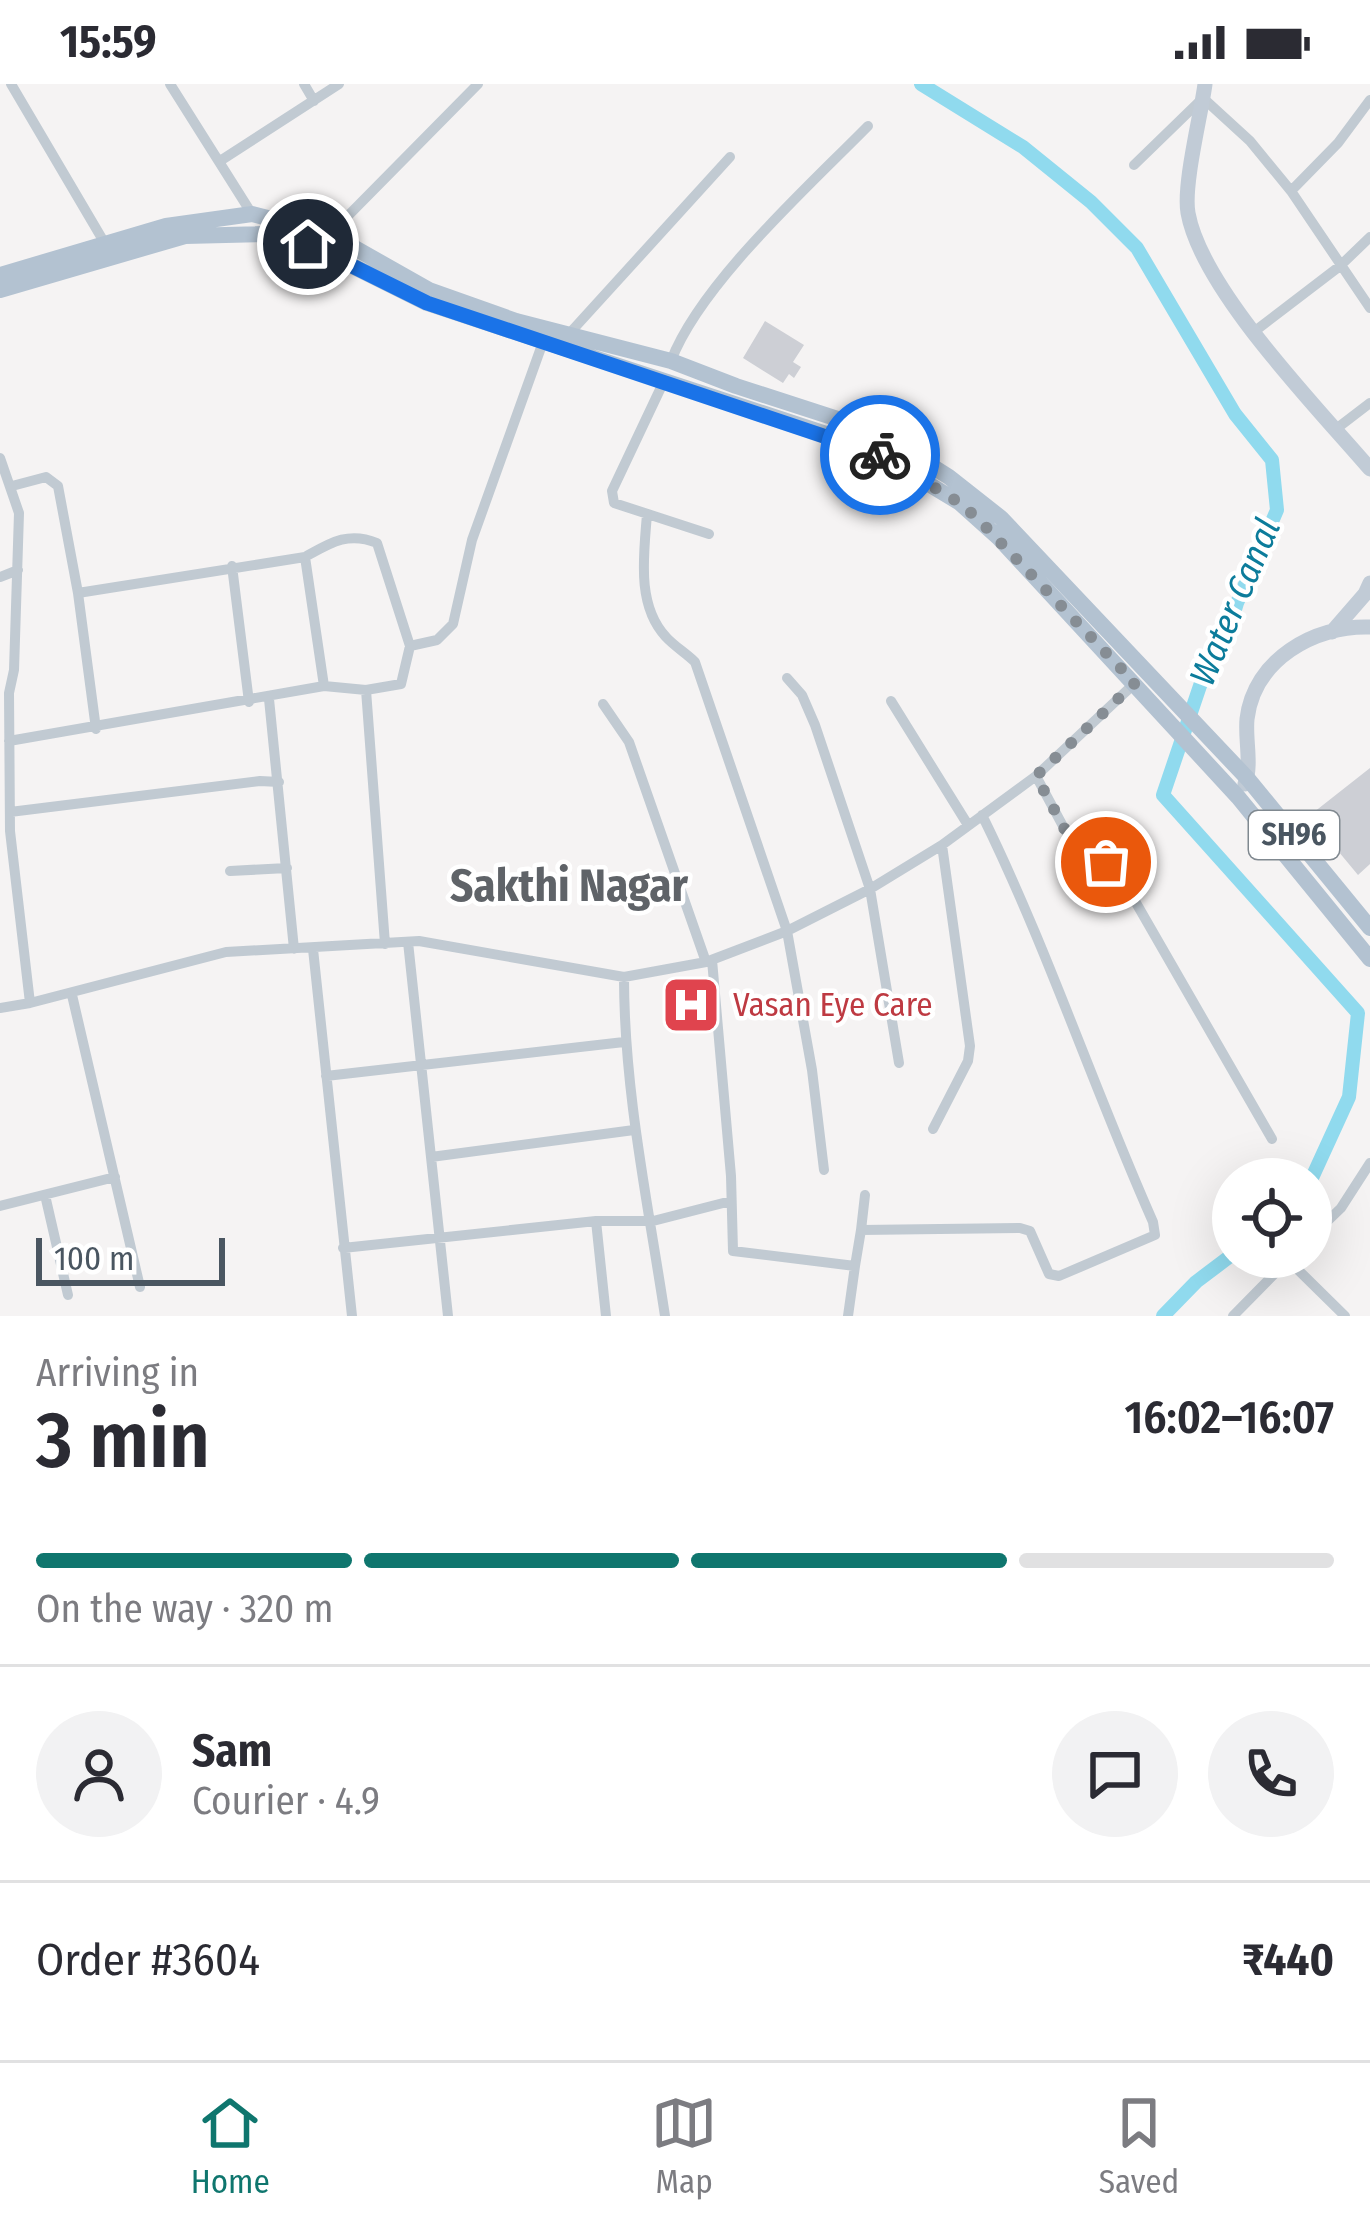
<!DOCTYPE html>
<html lang="en">
<head>
<meta charset="utf-8">
<style>
	body { margin:0; font-family:"Fira Sans Condensed",sans-serif; background:#f2f2f3; color:#2b2b33; height:100vh; display:flex; flex-direction:column; font-size:45px; white-space:nowrap }
	* { box-sizing:border-box; margin:0 }
	p { font-size:39px; color:#7c7c81 }
	.icon { flex:none; width:66px; height:66px; fill:none; stroke:currentColor; stroke-width:2; stroke-linecap:round; stroke-linejoin:round }
	.map { position:relative; height:1232px; overflow:hidden }
	.sheet { display:flex; flex-direction:column; background:#fff; flex:1 }
	.sheet>* { flex:none }
	.buttons { position:absolute; left:1212px; top:1074px; display:grid; gap:24px }
	.buttons a { display:grid; place-items:center; width:120px; height:120px; border-radius:50%; background:#fff; box-shadow:0 12px 48px #0002; font-size:60px }
	.scale { position:absolute; left:36px; bottom:30px; width:189px; box-sizing:border-box; padding-left:12px; border:6px solid #4a5661; border-top:0; font-size:33px; line-height:42px; white-space:nowrap; color:#4a5661; -webkit-text-stroke:9px #fff; paint-order:stroke }
	.pin { position:absolute; display:grid; place-items:center; width:102px; height:102px; color:#fff; margin:-51px; border:6px solid #fff; border-radius:50%; box-shadow:0 3px 12px #0007 }
	.courier { position:absolute; display:grid; place-items:center; width:120px; height:120px; margin:-60px; border:9px solid #1a73e8; border-radius:50%; background:#fff; color:#222; box-shadow:0 3px 15px #0007 }
	.overview em { font-style:normal; font-weight:600 }
	.overview div { display:flex; flex-direction:column-reverse }
	.overview { display:flex; align-items:center; justify-content:space-between; height:204px; padding:0 36px }
	h1 { font-size:78px; font-weight:600; line-height:90px }
	.bar { display:grid; grid-template-columns:repeat(4,1fr); gap:18px 12px; align-content:center; height:144px; padding:0 36px }
	.bar i { height:15px; border-radius:9px; background:#e1e1e2 }
	.bar .current { background:#0f766e }
	.bar p { grid-column:span 4 }
	.line { display:flex; align-items:center; gap:30px; padding:0 36px; border-top:3px solid #e1e1e2 }
	.line div { flex:1 }
	.round { display:grid; place-items:center; flex:none; width:126px; height:126px; border-radius:63px; background:#f2f2f3 }
	.status { display:flex; justify-content:space-between; align-items:center; height:84px; padding:0 60px; background:#fff; direction:ltr }
	.status svg { height:33px; fill:currentColor }
	.tab-bar { display:flex; justify-content:space-around; align-items:center; height:168px; border-top:3px solid #e1e1e2; background:#fff; font-size:33px; color:#7c7c81 }
	.tab-bar a { display:grid; justify-items:center; gap:6px }
	.tab-bar .current { color:#0f766e }
	.map>svg:first-child { display:block }
	.lines { fill:none; stroke-linecap:round; stroke-linejoin:round }
	.canal { stroke:#90daee; stroke-width:14 }
	.building { fill:#cdcfd5 }
	.street { stroke:#c1cad2; stroke-width:10 }
	.secondary { stroke:#c1cbd6; stroke-width:15 }
	.primary { stroke:#b3c2d1; stroke-width:16 }
	.done { stroke:#868d94; stroke-width:12; stroke-dasharray:0 21.6 }
	.route { stroke:#1a73e8; stroke-width:15 }
	.labels { text-anchor:middle; dominant-baseline:central; stroke-width:9; stroke-linejoin:round; paint-order:stroke }
	.shield { fill:#fff; stroke:#808990; stroke-width:3 }
	.shield-label { font-size:30px; font-weight:bold; fill:#4a5661 }
	.health-label { font-size:33px; fill:#be3a42; stroke:#fff; text-anchor:start }
	.water-label { font-size:36px; font-style:italic; fill:#0c7c9b; stroke:#fff }
	.district-label { font-size:45px; font-weight:bold; fill:#5f6368; stroke:#fff }
</style>
</head>
<body>
<div class="status"><b>15:59</b><svg viewBox="0 0 49 12"><path d="M0 12V9h3v3zM5 12V6h3v6zM10 12V3h3v9zM15 12V0h3v12zM26 1h20v11H26zM47 4h2v5h-2z"/></svg></div>
<div class="map">
<svg width="1370" height="1232" viewBox="0 0 1370 1232">
	<rect width="100%" height="100%" fill="#f5f3f3"/>
	<g class="lines">
		<path class="canal" d="M921,0L1023,63L1091,118L1137,164L1235,330L1272,376L1277,426L1237,519L1224,562L1203,593L1163,711L1358,929L1349,1013L1311,1096
			M1163,1232L1196,1198L1233,1170"/>
	</g>
	<path class="building" d="M765,237L804,261L793,278L801,283L794,294L789,290L783,299L743,274Z
		M1370,684V780L1358,791L1309,732Z"/>
	<g class="lines">
		<path class="street" d="M11,0L107,163
			M170,0L252,130
			M304,0L314,17
			M220,77L339,0
			M1134,81L1203,14L1250,57L1291,107L1370,224
			M1291,107L1338,59L1370,16
			M330,150L478,0
			M1255,247L1340,182L1370,153
			M568,251L730,73
			M671,277C700,200 809,102 868,42
			M664,297L612,407L614,419L709,450
			M1336,345L1370,319
			M0,374L19,429L14,586L9,609L10,747L30,919L226,868L419,857L624,893L706,878L787,847L870,805L942,761L1036,692L1135,599
			M12,402L46,393L58,402L78,509L96,645
			M647,430C644,470 636,521 666,553C674,562 686,569 695,578L787,847L812,986L824,1086
			M305,473L324,602
			M232,482L249,618
			M0,493L18,486
			M78,509L305,473C330,459 348,447 377,459L410,562
			M787,594L802,611L815,641L870,805L899,979
			M269,615L294,865
			M891,617L968,741
			M603,620L629,658L706,878
			M9,657L324,602L366,606
			M1036,692L1078,770L1106,778L1120,791L1272,1055
			M10,728L260,697L279,698
			M230,787L287,784
			M408,858L448,1232
			M385,860L366,606L401,600L410,562L437,556L453,540L472,456L543,258
			M313,865L352,1232
			M712,876L731,1092L733,1167L855,1182L848,1232
			M624,893C624,1007 648,1119 665,1232
			M72,911L140,1203
			M0,924L30,919
			M326,992L624,958
			M933,1045L968,977L970,962L942,761
			M431,1073L634,1046
			M45,1111L68,1211
			M0,1122L115,1093
			M596,1137L606,1232
			M861,1146L865,1111
			M1311,1153L1341,1124L1370,1079
			M343,1164L596,1137H653L731,1117
			M1288,1176L1345,1232
			M855,1182L861,1146L1020,1144L1030,1147L1049,1190L1059,1192L1155,1151L1153,1138C1093,1003 1047,863 982,731
			M1233,1232L1291,1173"/>
		<path class="secondary" d="M1205,0C1201,31 1183,101 1188,129C1202,206 1318,324 1370,385
			M1332,548L1365,510L1370,499
			M1245,700C1252,680 1245,656 1247,635C1254,576 1314,541 1370,543"/>
		<path class="primary" d="M0,191L166,142L252,130L330,150L429,206L516,237L671,277L736,302L878,348L949,393L1001,434L1248,695L1370,844
			M0,206L185,152L264,150L308,160L427,219L869,364L960,419L999,454L1238,713L1370,875"/>
	</g>
	<g class="lines">
		<path class="done" d="M880,371L960,419L979,436L1135,599L1036,692L1078,770L1106,778"/>
		<path class="route" d="M308,160L427,219L880,371"/>
	</g>
	<defs>
		<symbol id="hospital-square" viewBox="-11 -11 22 22"><rect x="-9" y="-9" width="18" height="18" rx="4" fill="#e0444e" stroke="#fff"/><path d="M-5-5h3v3.5h4V-5h3V5h-3V1.5h-4V5h-3Z" fill="#fff"/></symbol>
	</defs>
	<g fill-rule="evenodd">
		<use href="#hospital-square" x="658" y="888" width="66" height="66"/>
	</g>
	<g class="labels">
		<rect class="shield" x="1249" y="727" width="90" height="48" rx="9"/>
		<g class="shield-label">
			<text x="1294" y="751">SH96</text>
		</g>
		<g class="health-label">
			<text x="733" y="921">Vasan Eye Care</text>
		</g>
		<g class="water-label">
			<text transform="translate(1235 518) rotate(-67)">Water Canal</text>
		</g>
		<g class="district-label">
			<text x="569" y="802">Sakthi Nagar</text>
		</g>
	</g>
</svg>
<div class="buttons">
<a><svg class="icon" aria-label="locate" viewBox="0 0 24 24"><circle cx="12" cy="12" r="6"/><path d="M12 2v4M12 18v4M2 12h4M18 12h4"/></svg></a>
</div>
<div class="scale">100 m</div>
<div class="pin" style="left:1106px;top:778px;background:#ea580c"><svg class="icon" aria-label="bag" viewBox="0 0 24 24"><path d="M5 8h14l-1 12H6zM9 8a3 3 0 0 1 6 0"/></svg></div>
<div class="pin" style="left:308px;top:160px;background:#1f2937"><svg class="icon" aria-label="home" viewBox="0 0 24 24"><path d="M3 11l9-7 9 7M6 9v11h12V9"/></svg></div>
<div class="courier" style="left:880px;top:371px"><svg class="icon" aria-label="bike" viewBox="0 0 24 24"><circle cx="6" cy="16" r="4"/><circle cx="18" cy="16" r="4"/><path d="M6 16l4-8h5l3 8M10 8l3 8H6M13 5h3"/></svg></div>
</div>
<section class="sheet">
<div class="overview"><div><h1>3 min</h1><p>Arriving in</p></div><em>16:02–16:07</em></div>
<div class="bar"><i class="current"></i><i class="current"></i><i class="current"></i><i></i><p>On the way · 320 m</p></div>
<div class="line" style="height:216px"><a class="round"><svg class="icon" aria-label="person" viewBox="0 0 24 24"><circle cx="12" cy="8" r="4"/><path d="M4 21q1-7 8-7t8 7"/></svg></a><div><b>Sam</b><p>Courier · 4.9</p></div><a class="round"><svg class="icon" aria-label="chat" viewBox="0 0 24 24"><path d="M4 5h16v11H9l-5 4z"/></svg></a><a class="round"><svg class="icon" aria-label="phone" viewBox="0 0 24 24"><path d="M5 4h4l2 5-3 2q2 4 5 5l2-3 5 2v4C11 20 4 13 5 4z"/></svg></a></div>
<div class="line" style="height:156px"><div>Order #3604</div><b>₹440</b></div>
</section>
<nav class="tab-bar">
<a class="current"><svg class="icon" aria-label="home" viewBox="0 0 24 24"><path d="M3 11l9-7 9 7M6 9v11h12V9"/></svg>Home</a>
<a><svg class="icon" aria-label="map" viewBox="0 0 24 24"><path d="M3 6l6-2 6 2 6-2v14l-6 2-6-2-6 2zM9 4v14M15 6v14"/></svg>Map</a>
<a><svg class="icon" aria-label="saved" viewBox="0 0 24 24"><path d="M7 4h10v16l-5-4-5 4z"/></svg>Saved</a>
</nav>
</body>
</html>
